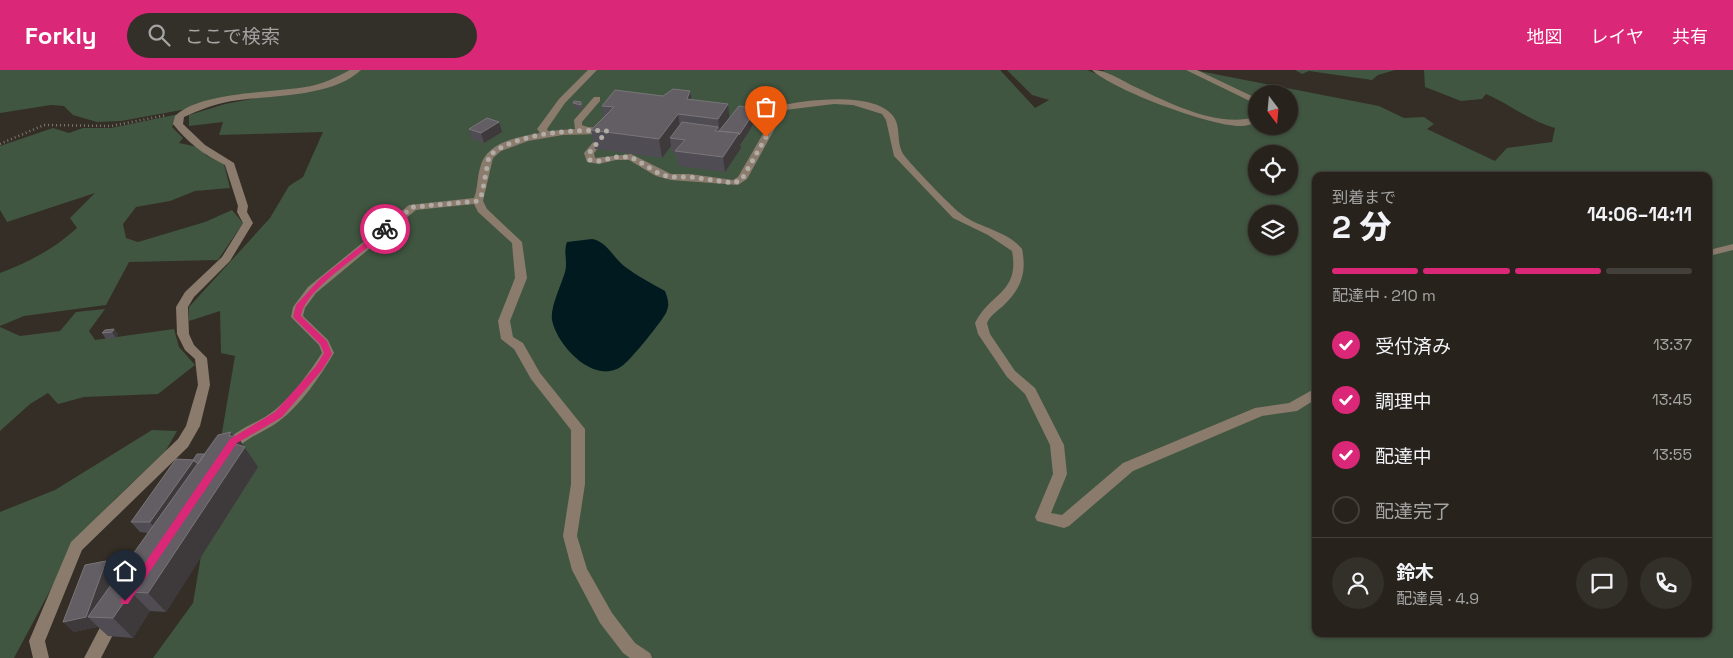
<!DOCTYPE html>
<html lang="ja">
<head>
<meta charset="utf-8">
<style>
	body { margin:0; font-family:"Space Grotesk","Noto Sans JP",sans-serif; background:#332f29; color:#f1f3f6; height:100vh; display:flex; flex-direction:column; font-size:19px; white-space:nowrap }
	* { box-sizing:border-box; margin:0 }
	p { font-size:16px; color:#a4a4a3 }
	.icon { flex:none; width:28px; height:28px; fill:none; stroke:currentColor; stroke-width:2; stroke-linecap:round; stroke-linejoin:round }
	.map { position:relative; flex:1; overflow:hidden }
	.drawer { position:absolute; left:1312px; top:102px; width:400px; height:465px; display:flex; flex-direction:column; background:#27221c; border-radius:10px; box-shadow:0 1px 4px #0004,0 0 0 1px #433f3b }
	.drawer>* { flex:none }
	.needle { width:32px; rotate:164deg }
	.buttons { position:absolute; left:1248px; top:15px; display:grid; gap:10px }
	.buttons a { display:grid; place-items:center; width:50px; height:50px; border-radius:50%; background:#27221c; box-shadow:0 1px 4px #0004,0 0 0 1px #433f3b; font-size:25px }
	.pin { position:absolute; display:grid; place-items:center; width:42px; height:42px; color:#fff; margin:-51px -21px; border-radius:50% 50% 50% 0; rotate:-45deg; box-shadow:0 0 5px #0007 }
	.pin .icon { rotate:45deg }
	.courier { position:absolute; display:grid; place-items:center; width:50px; height:50px; margin:-25px; border:4px solid #db2777; border-radius:50%; background:#fff; color:#222; box-shadow:0 1px 6px #0007 }
	.overview em { font-style:normal; font-weight:800 }
	.overview div { display:flex; flex-direction:column-reverse }
	.overview { display:flex; align-items:center; justify-content:space-between; height:85px; padding:0 20px }
	h1 { font-size:32px; font-weight:800; line-height:38px }
	.bar { display:grid; grid-template-columns:repeat(4,1fr); gap:8px 5px; align-content:center; height:60px; padding:0 20px }
	.bar i { height:6px; border-radius:4px; background:#433f3b }
	.bar .on { background:#db2777 }
	.bar p { grid-column:span 4 }
	.line { display:flex; align-items:center; gap:12px; padding:0 20px; border-top:1px solid #433f3b }
	.line div { flex:1 }
	.round { display:grid; place-items:center; flex:none; width:52px; height:52px; border-radius:26px; background:#332f29 }
	ol { padding:0 20px; list-style:none }
	li { display:flex; align-items:center; gap:15px; height:55px }
	li p { margin-inline-start:auto }
	li .icon { padding:5px; border-radius:50%; background:#db2777; color:#fff; stroke-width:4 }
	li:last-child { color:#a4a4a3 }
	li i { width:28px; height:28px; border:2px solid #433f3b; border-radius:50% }
	header { display:flex; align-items:center; gap:30px; box-sizing:border-box; height:70px; padding:0 25px; background:#db2777; color:#fff }
	header strong { font-size:24px }
	nav { display:flex; gap:28px; margin-inline-start:auto; font-size:18px }
	.search { width:350px; height:45px; background:#332f29; display:flex; align-items:center; gap:12px; box-sizing:border-box; padding:0 18px; border-radius:28px; color:#a4a4a3; font-size:19px }
	.map>svg:first-child { display:block }
	.green { fill:#405641; fill-rule:evenodd }
	.water { fill:#001a20 }
	.lines { fill:none; stroke-linecap:round; stroke-linejoin:round }
	.path { stroke:#7f7972; stroke-width:2.5; stroke-dasharray:1 3; stroke-linecap:butt }
	.minor { fill:#8a7b6c; fill-rule:evenodd }
	.wall { fill:#504c54 }
	.shaded-wall { fill:#3e393b }
	.building { fill:#625e64; stroke:#797579 }
	.route { fill:#db2777 }
	.done { stroke:#b1aca5; stroke-width:5; stroke-dasharray:0 9 }
</style>
</head>
<body>
<header>
<strong>Forkly</strong>
<div class="search"><svg class="icon" aria-label="search" viewBox="0 0 24 24"><circle cx="10" cy="10" r="6"/><path d="M15 15l6 6"/></svg>ここで検索</div>
<nav><a>地図</a><a>レイヤ</a><a>共有</a></nav>
</header>
<div class="map">
<svg width="1733" height="588" viewBox="0 0 1733 588">
	<rect width="100%" height="100%" fill="#342e26"/>
	<path class="green" d="M0,0H1000L1035,38L1049,30L1032,25L1007,0H1087L1097,4L1105,0H1194L1379,36L1404,48L1424,47L1434,54L1427,59L1495,91L1507,78L1552,72L1555,58C1528,50 1511,35 1486,24L1482,29L1461,31L1425,17L1424,0H1733V588H153L193,533L235,286L221,283L220,241L189,251V237L270,148L289,116L303,107L323,62L219,65L223,52L189,56V45L225,34L327,14L200,34L187,39L121,51L97,52L73,45L64,36L51,35L0,43ZM1256,24H1289V56H1256ZM1256,84H1289V116H1256ZM1316,106H1709V564H1316ZM1256,144H1289V176H1256Z
		M1295,0H1395L1378,5L1372,10L1309,1L1302,4Z
		M179,44L172,57L183,68L179,73L198,77L207,86L224,94L230,118L195,121L170,131L136,137L123,154L126,168L138,172L205,152L232,140L243,153L218,190L129,192L106,235L24,246L0,256V203C29,192 54,179 77,158L70,148L95,123L7,152L0,140V76L53,58L69,63L83,58H111Z
		M105,239L89,261L95,270L174,259L179,277L195,295L158,324L84,327L58,334L48,323L30,334L0,361V257L20,266L60,261L76,242Z
		M152,360L177,361L165,382L115,429L77,470L14,588H0V442L55,420Z"/>
	<path class="water" d="M592,169C606,171 613,187 624,196C637,206 651,213 665,221C668,229 670,235 666,243C662,251 630,291 622,296C595,316 557,276 552,250C550,237 561,216 565,202C568,192 563,182 567,172Z"/>
	<g class="lines">
		<path class="path" d="M0,74L44,55L111,56L167,45"/>
		<path class="minor" d="M350,0H361C331,28 270,25 232,31C215,34 199,40 184,47L183,54L205,75L234,93L248,136L247,142L253,153L230,191L194,227L188,237L189,264L194,275L207,288L210,315L200,356L188,377L82,480L45,571L49,588H33L29,571L71,472L178,369L186,356L198,315L195,289L185,280L177,264L176,237L185,222L222,187L243,153L237,142L238,136L225,95C204,85 187,72 173,54L175,46C201,21 275,23 311,16C325,13 337,7 350,0Z
			M588,0H597L565,33L547,59L548,61L575,59L574,50L594,27H600V31L582,52V55C592,60 605,55 613,61L594,83L595,88L631,84L671,104H690L733,110L738,107L779,36C805,30 879,20 895,49C900,58 897,72 902,82C904,88 952,137 960,143C978,158 1007,160 1022,179C1027,203 1021,219 1003,236C997,241 990,246 987,253L990,264L1015,301L1035,318L1064,375L1067,404L1051,443L1062,445L1123,393L1255,338L1289,333L1316,318V329L1297,341L1262,346L1133,401L1069,456L1064,458L1037,451L1035,447L1053,404L1050,375L1025,324L1007,307L978,264L975,253C990,223 1020,223 1012,181L988,165L953,148L894,86L886,50L882,44L853,35L834,34L785,40L747,109L738,115L671,110L656,106L629,90H616L599,94L587,92L584,83L600,64L563,65L528,71L501,81L493,88L483,131L487,139L522,172L527,208L510,251L513,267L523,273L540,303L585,359V414L577,466L587,499L612,543L635,573L650,583L652,588H630L623,583L600,553L572,500L563,466L571,414V360L531,309L514,279L501,269L498,251L515,208L512,173L478,142L474,134L416,140L316,223L305,238L303,246L328,270L334,283C319,308 301,335 278,352C262,363 245,368 233,383H223L221,379C232,359 258,354 275,340C293,325 309,303 322,283L319,275L291,247L293,237L308,217L409,135L474,128C478,118 477,108 480,98C486,72 517,67 540,63L537,59L559,29Z
			M1092,0C1106,0 1118,8 1131,15C1168,32 1215,58 1256,47V53C1251,54 1246,56 1241,56C1212,57 1113,20 1092,0Z
			M1186,0H1197L1256,28V34Z
			M1733,174V180L1709,186V180Z
			M113,542L119,544L121,549L101,588H84L107,544Z"/>
	</g>
	<path class="wall" d="M690,21L691,30L730,48L755,38L756,48L750,60L740,75L741,78L725,102L678,96L676,83H672L671,76L662,88L595,79L591,60L604,47L602,36L663,26Z
		M581,32L583,40L575,38L573,33Z
		M469,59L502,62L484,73L472,69Z
		M114,259L118,264L116,268L106,269L102,263Z
		M231,362L234,366H237L258,397L166,542L150,541L133,568L108,566L97,556V557L74,562L63,552L116,501L112,514L148,463L140,462L131,452L193,390L205,384Z"/>
	<path class="shaded-wall" d="M690,21L693,39L687,29Z
		M728,34L730,53L720,64L718,49Z
		M755,38L756,48L750,60L740,75L741,78L725,102L723,87Z
		M678,44L681,63L670,68L671,76L662,88L659,69Z
		M499,52L502,62L484,73L481,63Z
		M114,259L118,264L116,268L112,262Z
		M231,362L236,369L237,366L258,397L166,542L148,523L230,376L229,366Z
		M194,390L202,400L159,463L150,452Z
		M106,491L116,501L100,548L88,547L97,556V557L74,562L63,552Z
		M131,522L150,541L133,568L113,548Z"/>
	<path class="building" d="M673,19L690,21L687,29L728,34L718,49L678,44L659,69L591,60L614,37L602,36L615,20L663,26Z
		M574,31L581,32V35L573,33Z
		M739,36L755,38L749,50L739,65V63L719,61Z
		M487,48L499,52L481,63L469,59Z
		M682,52L718,57L715,61L739,63L723,87L675,81L685,70L670,68Z
		M114,259L112,262L102,263L105,260Z
		M231,362L229,366H237L230,376L236,374L245,377L148,523L131,522L113,548L88,547L218,365Z
		M197,384H205L198,394L193,390Z
		M176,389L194,390L150,452H131Z
		M106,491L86,547L63,552L85,495Z"/>
	<path class="route" d="M383,158L388,159C368,182 305,217 301,246L327,271L332,284L322,300L282,347L237,373L128,534H121V528L230,369L275,342L316,296L324,283L320,274L293,247L296,235L321,208Z"/>
	<g class="lines">
		<path class="done" d="M385,159L413,137L478,131L482,124L489,86C515,63 573,59 607,61L589,83L590,90L599,91L616,87H631L660,104L670,107H690L734,113L742,109L766,67"/>
	</g>
</svg>
<div class="buttons">
<a><svg class="needle" viewBox="-14 -14 28 28"><path d="M0-13l5 13h-10z" fill="#e53935"/><path d="M0 13l5-13h-10z" fill="#a4a4a3"/></svg></a>
<a><svg class="icon" aria-label="locate" viewBox="0 0 24 24"><circle cx="12" cy="12" r="6"/><path d="M12 2v4M12 18v4M2 12h4M18 12h4"/></svg></a>
<a><svg class="icon" aria-label="layers" viewBox="0 0 24 24"><path d="M12 4l9 5-9 5-9-5zM3 14l9 5 9-5"/></svg></a>
</div>
<div class="pin" style="left:766px;top:67px;background:#ea580c"><svg class="icon" aria-label="bag" viewBox="0 0 24 24"><path d="M5 8h14l-1 12H6zM9 8a3 3 0 0 1 6 0"/></svg></div>
<div class="pin" style="left:125px;top:531px;background:#1f2937"><svg class="icon" aria-label="home" viewBox="0 0 24 24"><path d="M3 11l9-7 9 7M6 9v11h12V9"/></svg></div>
<div class="courier" style="left:385px;top:159px"><svg class="icon" aria-label="bike" viewBox="0 0 24 24"><circle cx="6" cy="16" r="4"/><circle cx="18" cy="16" r="4"/><path d="M6 16l4-8h5l3 8M10 8l3 8H6M13 5h3"/></svg></div>
<section class="drawer">
<div class="overview"><div><h1>2 分</h1><p>到着まで</p></div><em>14:06–14:11</em></div>
<div class="bar"><i class="on"></i><i class="on"></i><i class="on"></i><i></i><p>配達中 · 210 m</p></div>
<ol>
<li><svg class="icon" aria-label="check" viewBox="0 0 24 24"><path d="M5 12l5 5 9-10"/></svg>受付済み<p>13:37</p></li>
<li><svg class="icon" aria-label="check" viewBox="0 0 24 24"><path d="M5 12l5 5 9-10"/></svg>調理中<p>13:45</p></li>
<li><svg class="icon" aria-label="check" viewBox="0 0 24 24"><path d="M5 12l5 5 9-10"/></svg>配達中<p>13:55</p></li>
<li><i></i>配達完了</li>
</ol>
<div class="line" style="height:90px"><a class="round"><svg class="icon" aria-label="person" viewBox="0 0 24 24"><circle cx="12" cy="8" r="4"/><path d="M4 21q1-7 8-7t8 7"/></svg></a><div><b>鈴木</b><p>配達員 · 4.9</p></div><a class="round"><svg class="icon" aria-label="chat" viewBox="0 0 24 24"><path d="M4 5h16v11H9l-5 4z"/></svg></a><a class="round"><svg class="icon" aria-label="phone" viewBox="0 0 24 24"><path d="M5 4h4l2 5-3 2q2 4 5 5l2-3 5 2v4C11 20 4 13 5 4z"/></svg></a></div>
</section>
</div>
</body>
</html>
